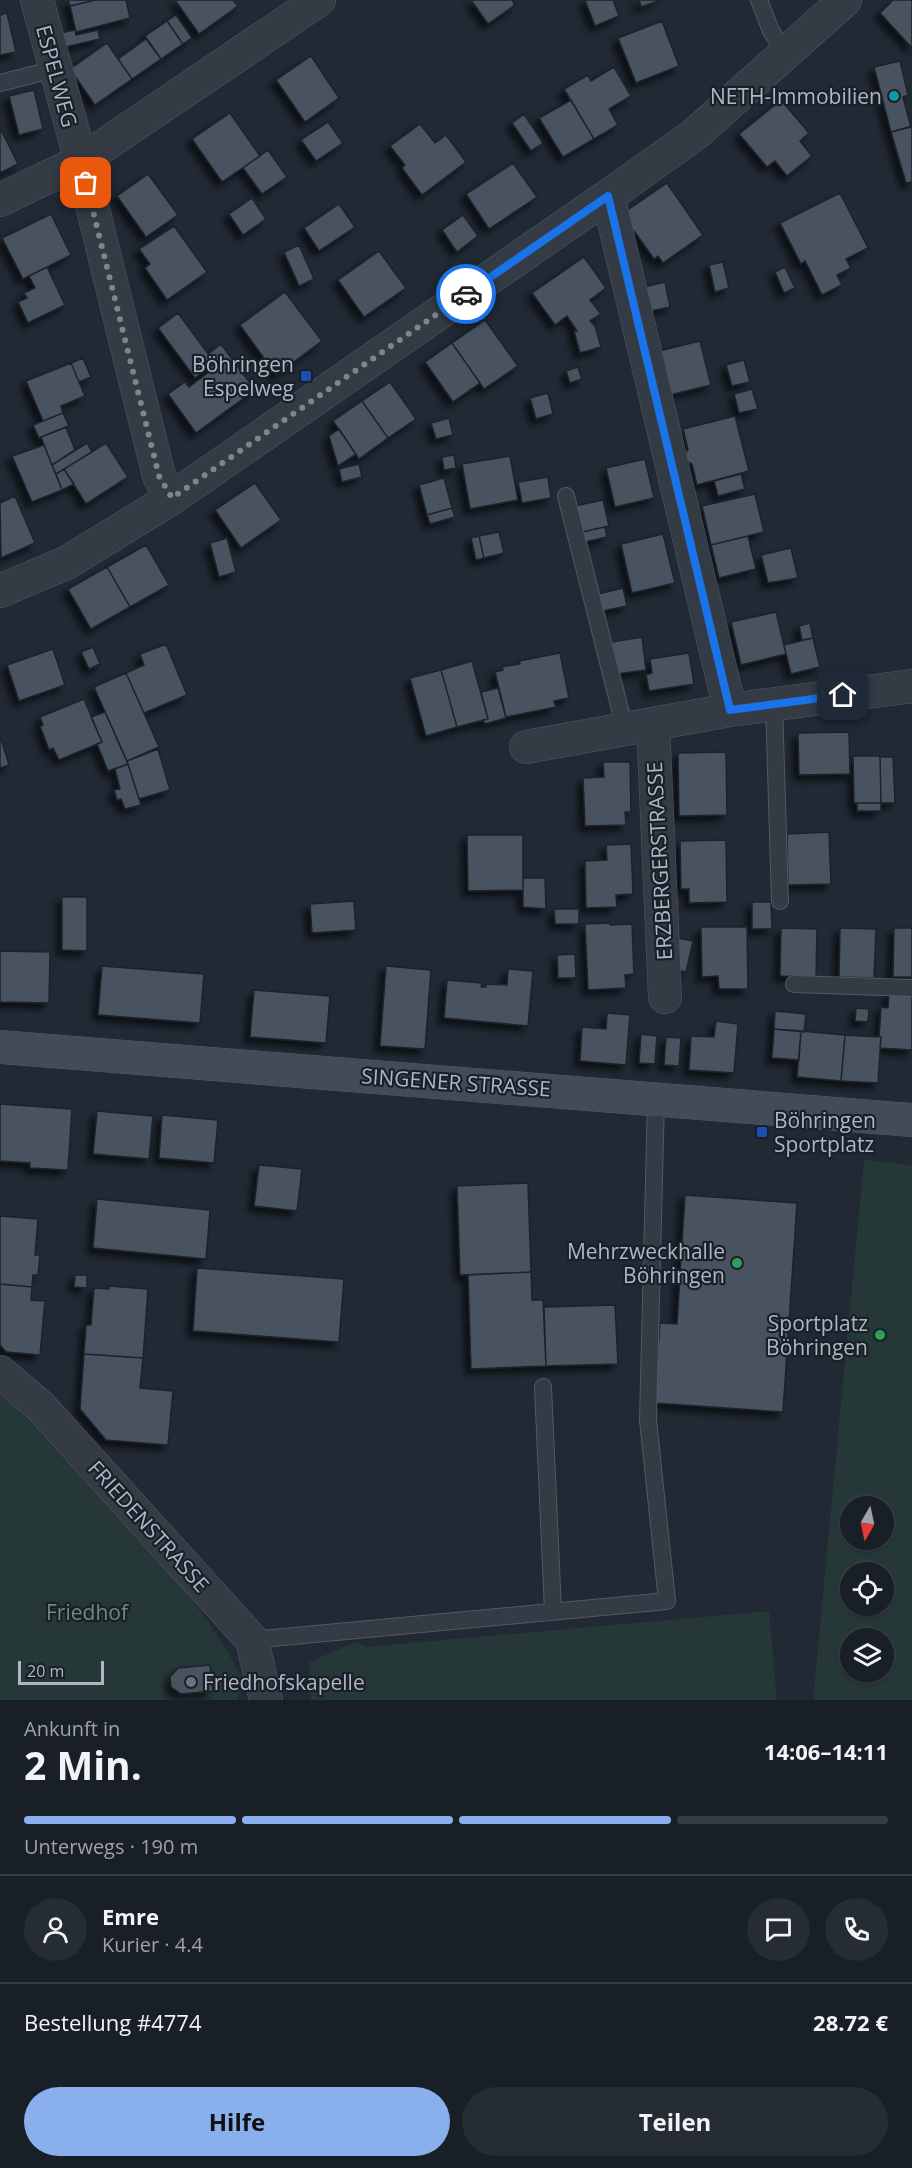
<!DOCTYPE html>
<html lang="de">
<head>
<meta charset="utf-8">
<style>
	body { margin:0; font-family:"Open Sans",sans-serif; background:#262c33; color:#f1f3f6; height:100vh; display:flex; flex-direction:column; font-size:22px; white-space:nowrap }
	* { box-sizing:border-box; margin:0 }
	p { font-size:20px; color:#9fa2a7 }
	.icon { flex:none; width:33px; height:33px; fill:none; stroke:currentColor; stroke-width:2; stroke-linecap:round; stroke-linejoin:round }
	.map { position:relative; height:1700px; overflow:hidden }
	.details { display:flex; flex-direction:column; background:#191f27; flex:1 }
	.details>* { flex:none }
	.needle { width:39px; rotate:189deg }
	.buttons { position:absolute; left:840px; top:1496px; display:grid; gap:12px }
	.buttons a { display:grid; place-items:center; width:54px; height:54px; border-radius:50%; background:#191f27; box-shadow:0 2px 4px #0004,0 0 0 2px #373d44; font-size:30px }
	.scale { position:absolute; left:18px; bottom:15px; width:86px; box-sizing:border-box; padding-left:6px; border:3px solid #afb6c2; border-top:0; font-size:16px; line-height:21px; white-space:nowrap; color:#afb6c2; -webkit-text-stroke:4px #1a2029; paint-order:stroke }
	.pin { position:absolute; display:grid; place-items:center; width:51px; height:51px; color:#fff; margin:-26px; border-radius:12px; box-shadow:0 3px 9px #0006 }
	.courier { position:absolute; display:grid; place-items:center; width:60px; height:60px; margin:-30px; border:4px solid #1a73e8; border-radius:50%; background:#fff; color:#222; box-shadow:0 2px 8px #0007 }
	.overview em { font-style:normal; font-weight:700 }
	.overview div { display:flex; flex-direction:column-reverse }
	.overview { display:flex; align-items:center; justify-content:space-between; height:102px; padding:0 24px }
	h1 { font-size:39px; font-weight:700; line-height:45px }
	.bar { display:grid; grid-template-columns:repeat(4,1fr); gap:9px 6px; align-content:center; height:72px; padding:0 24px }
	.bar i { height:8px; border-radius:4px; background:#373d44 }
	.bar .selected { background:#89afed }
	.bar p { grid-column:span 4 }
	.line { display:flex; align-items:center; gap:15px; padding:0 24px; border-top:2px solid #373d44 }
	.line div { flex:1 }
	.round { display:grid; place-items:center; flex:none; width:63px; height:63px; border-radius:32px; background:#262c33 }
	.action { display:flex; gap:12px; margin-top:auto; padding:12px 24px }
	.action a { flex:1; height:69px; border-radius:36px; background:#89afed; color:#111; font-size:24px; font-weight:700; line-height:69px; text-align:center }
	.action a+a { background:#262c33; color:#f1f3f6 }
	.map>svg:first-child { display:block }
	.green { fill:#263737; fill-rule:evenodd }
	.building { fill:#4a5360; stroke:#1c222c; stroke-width:1.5; filter:url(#shadow) }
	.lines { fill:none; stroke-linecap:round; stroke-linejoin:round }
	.lane-casing { stroke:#525963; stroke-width:18 }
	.street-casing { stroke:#525963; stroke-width:34 }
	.secondary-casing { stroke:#525963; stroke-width:34 }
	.lane { stroke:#353b45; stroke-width:16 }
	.street { stroke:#353b45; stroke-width:33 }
	.secondary { stroke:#434b58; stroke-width:33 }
	.done { stroke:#7d8590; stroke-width:6; stroke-dasharray:0 10.8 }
	.route { stroke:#1a73e8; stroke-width:8 }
	.culture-dot { fill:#0f9aa8; stroke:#1a2029; stroke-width:2 }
	.transit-dot { fill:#1a4fb4; stroke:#1a2029; stroke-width:2 }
	.leisure-dot { fill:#2e9e5b; stroke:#1a2029; stroke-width:2 }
	.worship-dot { fill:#6b7280; stroke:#1a2029; stroke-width:2 }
	.labels { text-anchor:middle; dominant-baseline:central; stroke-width:4.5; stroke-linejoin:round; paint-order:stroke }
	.street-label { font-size:21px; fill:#afb6c2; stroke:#1a2029 }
	.poi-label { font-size:21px; fill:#afb6c2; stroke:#1a2029; text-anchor:end }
	.park-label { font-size:21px; fill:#699072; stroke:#1a2029 }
</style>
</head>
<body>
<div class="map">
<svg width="912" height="1700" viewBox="0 0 912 1700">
	<defs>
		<filter id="shadow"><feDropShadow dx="-5.5" dy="5.5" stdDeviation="3" flood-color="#0009"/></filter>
	</defs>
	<rect width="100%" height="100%" fill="#212934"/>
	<path class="green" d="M864,1160L912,1165V1700H813ZM850,1506H884V1539H850ZM850,1572H884V1605H850ZM850,1638H884V1671H850Z
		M0,1394L18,1408L180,1585L207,1620L224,1645L242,1678L238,1700H0Z
		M769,1611L777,1700H311L309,1662L356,1642L365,1647Z"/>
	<path class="building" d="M68,0H96L70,6Z
		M96,0H126L130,18L76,32L70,6Z
		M175,0H233L238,6L199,34Z
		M471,0H512L515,5L488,24Z
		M585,0H613L619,16L595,26Z
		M639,0H661L641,7Z
		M893,0H912V48L880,13Z
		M7,13L16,52L0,55V15Z
		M176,15L192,38L183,44L167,21Z
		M167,21L183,44L161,59L145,36Z
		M662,21L679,66L636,83L618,38Z
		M75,30L76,35L98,30L100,39L57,49L55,34Z
		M146,39L161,59L132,79L118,59Z
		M107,43L132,79L95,105L70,69Z
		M311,56L339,98L305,122L276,80Z
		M900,61L908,95L903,97L911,127L891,132L874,67Z
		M614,67L631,96L609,109L618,125L594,139L564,89L588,75L591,81Z
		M34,90L43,129L19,135L9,96Z
		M571,100L594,139L563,157L539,118Z
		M781,100L809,133L800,141L812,156L787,176L775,161L767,167L739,134Z
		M230,113L260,156L222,182L192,139Z
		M524,114L543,143L531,151L512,123Z
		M328,122L343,143L316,161L301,140Z
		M420,124L435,143L446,135L466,162L422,195L402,168L405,165L390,146Z
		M912,126V182L906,183L891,132Z
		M0,128L18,164L0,173Z
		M268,150L287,177L262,194L243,168Z
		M513,163L537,197L489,229L466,194Z
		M148,174L178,215L146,237L117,196Z
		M667,183L703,235L663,263L658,256L654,259L622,214Z
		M840,193L868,248L846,259L851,268L837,275L842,285L822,295L805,261L801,264L780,223Z
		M252,198L266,219L243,235L229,214Z
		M339,204L355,227L319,251L304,228Z
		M51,214L71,255L23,279L2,238Z
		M463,215L478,236L457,252L442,230Z
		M174,226L207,272L167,300L145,268L150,264L139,249Z
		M299,245L314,279L299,286L284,252Z
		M379,251L406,288L364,317L338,280Z
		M584,257L606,288L590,300L601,314L590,321L595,326L601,347L580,353L574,331H577L567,316L555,325L532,293Z
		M723,262L729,288L715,292L709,265Z
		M47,267L65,305L28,323L18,302L27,298L24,293L35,288L29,276Z
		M785,267L795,288L784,293L775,272Z
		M665,282L670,307L646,312L640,288Z
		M285,292L322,341L276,375L240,325Z
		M178,313L215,363L195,378L158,328Z
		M485,320L518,366L484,389L452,343Z
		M700,341L711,385L670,395L659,351Z
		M452,343L480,383L453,402L425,362Z
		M221,344L255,390L196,433L168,394L185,382L189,387L210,371L208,368L215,363L208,354Z
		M83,358L91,377L79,382L71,363Z
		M744,360L750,382L732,386L726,365Z
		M71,363L85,396L61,406L63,413L43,421L26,381Z
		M578,367L582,379L570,383L566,371Z
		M390,382L416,419L388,438L362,401Z
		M752,389L758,409L739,413L734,394Z
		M548,393L553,414L536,419L530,398Z
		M362,401L388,438L359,459L333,421Z
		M63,413L69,426L39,438L33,425Z
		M735,416L749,471L697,485L692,464L686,461L685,455L688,449L683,429Z
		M449,418L453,435L436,439L431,423Z
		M66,427L75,450L52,465L41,437Z
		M339,429L356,454L338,466L329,436Z
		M87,443L92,452L56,474L52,465Z
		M106,443L128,477L86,504L64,469Z
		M44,445L62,490L32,502L12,456Z
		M454,455L456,468L444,470L442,457Z
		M510,456L518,500L470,509L462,464Z
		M645,459L654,498L615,507L606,468Z
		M359,464L362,477L342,482L339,469Z
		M64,469L74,484L62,490L56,474Z
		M741,474L745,489L718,496L714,481Z
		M548,477L551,498L522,503L518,482Z
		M444,478L452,508L427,515L419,485Z
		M255,483L281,520L241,548L215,510Z
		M755,494L764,532L711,545L702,506Z
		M15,496L35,543L1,558L0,503Z
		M603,500L609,526L582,532L575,506Z
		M452,508L455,517L430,524L427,515Z
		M605,527L607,537L584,542L582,532Z
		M499,532L504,553L484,558L479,536Z
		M663,534L675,583L632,593L621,544Z
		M479,536L484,558L476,560L471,538Z
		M748,536L756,569L719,578L711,545Z
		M227,538L236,572L219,577L210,543Z
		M146,545L169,585L130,607L107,567Z
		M791,548L798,578L768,583L761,555Z
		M107,567L130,607L91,629L68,589Z
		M623,588L627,606L602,611L598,594Z
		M776,612L786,654L741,665L731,622Z
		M810,623L813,638L802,640L799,626Z
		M642,637L646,670L616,674L612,642Z
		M813,638L820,667L791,674L784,645Z
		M166,644L187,695L144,713L126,673L144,665L140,654Z
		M93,647L100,664L89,669L81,652Z
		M53,649L65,685L19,701L7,665Z
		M560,653L569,698L554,701L556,707L506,717L495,672L503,670L502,667L520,664L519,661Z
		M689,653L694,684L649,691L646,675L652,673L650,659Z
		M472,661L488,719L457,727L441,670Z
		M441,670L457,727L426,736L410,678Z
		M126,673L159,747L127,761L94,687Z
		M498,688L506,718L485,724L483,720L488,719L481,692Z
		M84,699L102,742L59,760L53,748L49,750L40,726L43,725L40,717Z
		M105,712L128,764L108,771L97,744L102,742L91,717Z
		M849,732L850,774L799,775L798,733Z
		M0,736L9,765L0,768Z
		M158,749L170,790L139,799L127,761Z
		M726,752L727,815L679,816L678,753Z
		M853,756H880L881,803H854Z
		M880,757H893L895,803H881Z
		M603,762H630L631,812H625L626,825L585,826L583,778L604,777Z
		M128,764L141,805L125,809L121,799L117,800L114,790L120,789L115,769Z
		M857,803H881V811H857Z
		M829,832L831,884L788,885L787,834Z
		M467,835H523V890L468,891Z
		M726,840L727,902L689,903V889H681L680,841Z
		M631,844L633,894L616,895L617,907L586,908L585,861L607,860L606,845Z
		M523,878H545L546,909L523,907Z
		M62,897H87V951L62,950Z
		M354,901L356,930L312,933L310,904Z
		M752,902H771L772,929H752Z
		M554,909H579V924H555Z
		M610,923V925L632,924L634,974L625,975L626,988L588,990L585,924Z
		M701,927H747L748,989H719L718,976L702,977Z
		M781,928L817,929L816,977L780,976Z
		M840,928L876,929L874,978L839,977Z
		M894,928H912V977H893Z
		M678,938L693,941L686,972L671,968Z
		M0,951L50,952L49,1003L0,1002Z
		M575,954L576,978H558L557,955Z
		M102,966L204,974L200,1023L98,1015Z
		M386,966L431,970L425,1049L380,1046Z
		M508,969L533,971L528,1026L444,1018L447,980L482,983L481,987H486V984L507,985Z
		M254,990L330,996L326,1043L250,1037Z
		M889,992L912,994V1050L880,1048L881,1037H879L881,1007L888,1008Z
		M856,1008L869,1009L868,1022L855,1021Z
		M775,1011L806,1014L804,1032L774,1029Z
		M607,1013L630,1015L626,1065L580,1061L582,1027L606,1029Z
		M716,1021L738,1024L734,1073L689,1070L691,1036L714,1037Z
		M774,1029L801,1031L799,1060L772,1058Z
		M801,1031L845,1035L841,1081L797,1077Z
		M641,1034L657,1036L655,1064L639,1063Z
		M845,1035L881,1037L878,1083L841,1081Z
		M666,1037L681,1038L679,1066L664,1065Z
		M0,1104L72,1109L68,1170L30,1168V1163L0,1161Z
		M97,1111L153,1116L149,1159L93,1154Z
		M162,1115L218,1120L214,1163L159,1158Z
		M259,1165L302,1169L297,1211L254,1206Z
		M528,1183L531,1272L460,1275L457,1186Z
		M685,1195L797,1203L783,1412L654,1403L660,1323L677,1324Z
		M97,1199L210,1210L206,1259L93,1248Z
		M0,1216L38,1219L35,1255H40L38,1275H33L32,1287L0,1284Z
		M197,1268L344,1279L339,1342L193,1331Z
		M531,1272L532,1300H543L546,1366L471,1369L468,1275Z
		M75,1275H87V1288L74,1287Z
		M0,1284L32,1287L31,1300L45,1301L40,1355L6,1352L0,1345Z
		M109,1286L148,1289L143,1358L84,1354L86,1325H91L94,1288L109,1289Z
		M615,1305L618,1364L546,1366L544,1307Z
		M84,1354L143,1358L140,1388L173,1391L168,1445L106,1440L80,1409Z
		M210,1665L213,1691L181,1694L171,1687L170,1677L178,1668Z"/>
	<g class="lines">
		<defs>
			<path id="lane" d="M759,0L771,31L785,52
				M0,83L55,69
				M566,496L625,729
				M774,704L780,901
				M794,984L912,988
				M543,1387L553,1611
				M252,1640L667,1601L648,1420L656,1099"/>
			<path id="street" d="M37,0L81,161L159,476L172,498
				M608,196L730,710
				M0,200L81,161L319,0
				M0,591L68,562L172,498L608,196L694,135L845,0
				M653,724L665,997
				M526,747L730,710L912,686
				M0,1372L40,1406L252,1640L266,1700"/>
			<path id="secondary" d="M0,1047L912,1120"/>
		</defs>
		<use href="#lane" class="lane-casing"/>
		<use href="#street" class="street-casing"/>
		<use href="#secondary" class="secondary-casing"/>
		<use href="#lane" class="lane"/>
		<use href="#street" class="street"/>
		<use href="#secondary" class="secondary"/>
	</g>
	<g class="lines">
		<path class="done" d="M86,183L159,476L172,498L466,294"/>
		<path class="route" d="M466,294L608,196L730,710L843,695"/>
	</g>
	<circle class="culture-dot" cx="894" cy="96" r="6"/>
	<g class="transit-dot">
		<rect x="300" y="370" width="12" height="12" rx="3"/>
		<rect x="756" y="1126" width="12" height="12" rx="3"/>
	</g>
	<g class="leisure-dot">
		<circle cx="737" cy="1263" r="6"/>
		<circle cx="880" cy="1335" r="6"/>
	</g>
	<circle class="worship-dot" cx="191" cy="1682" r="6"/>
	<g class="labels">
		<g class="street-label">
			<text transform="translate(57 76) rotate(75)">ESPELWEG</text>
			<text transform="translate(659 861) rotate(-93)">ERZBERGERSTRASSE</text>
			<text transform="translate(456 1082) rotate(4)">SINGENER STRASSE</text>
			<text transform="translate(149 1526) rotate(48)">FRIEDENSTRASSE</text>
		</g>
		<g class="poi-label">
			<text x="882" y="96">NETH-Immobilien</text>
			<text x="294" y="364">Böhringen<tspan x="294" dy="24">Espelweg</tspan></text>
			<text x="774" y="1120" text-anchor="start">Böhringen<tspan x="774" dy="24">Sportplatz</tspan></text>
			<text x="725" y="1251">Mehrzweckhalle<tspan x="725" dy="24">Böhringen</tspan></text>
			<text x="868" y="1323">Sportplatz<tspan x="868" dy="24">Böhringen</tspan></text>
			<text x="203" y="1682" text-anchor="start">Friedhofskapelle</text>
		</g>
		<g class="park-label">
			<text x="87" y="1612">Friedhof</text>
		</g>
	</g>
</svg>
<div class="buttons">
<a><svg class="needle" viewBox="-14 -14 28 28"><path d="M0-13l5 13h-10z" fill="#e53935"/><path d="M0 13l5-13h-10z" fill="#9fa2a7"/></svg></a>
<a><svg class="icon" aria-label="locate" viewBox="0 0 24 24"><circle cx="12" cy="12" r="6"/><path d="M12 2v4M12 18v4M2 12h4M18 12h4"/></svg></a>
<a><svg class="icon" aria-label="layers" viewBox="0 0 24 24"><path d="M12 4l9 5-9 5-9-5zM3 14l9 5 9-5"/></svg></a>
</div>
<div class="scale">20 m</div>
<div class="pin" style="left:86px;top:183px;background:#ea580c"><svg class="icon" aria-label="bag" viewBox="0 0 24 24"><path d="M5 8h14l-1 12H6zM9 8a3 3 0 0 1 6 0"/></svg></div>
<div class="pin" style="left:843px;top:695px;background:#1f2937"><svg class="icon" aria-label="home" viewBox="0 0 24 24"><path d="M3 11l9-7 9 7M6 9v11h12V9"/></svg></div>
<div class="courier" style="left:466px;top:294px"><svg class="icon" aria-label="car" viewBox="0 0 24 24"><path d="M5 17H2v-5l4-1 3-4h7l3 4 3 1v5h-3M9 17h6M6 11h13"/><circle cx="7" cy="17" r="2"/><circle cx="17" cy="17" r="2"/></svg></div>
</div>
<section class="details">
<div class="overview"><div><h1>2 Min.</h1><p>Ankunft in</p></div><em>14:06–14:11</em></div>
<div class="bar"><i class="selected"></i><i class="selected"></i><i class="selected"></i><i></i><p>Unterwegs · 190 m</p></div>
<div class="line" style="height:108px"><a class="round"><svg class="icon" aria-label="person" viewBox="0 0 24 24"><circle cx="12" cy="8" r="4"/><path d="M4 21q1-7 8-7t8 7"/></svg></a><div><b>Emre</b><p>Kurier · 4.4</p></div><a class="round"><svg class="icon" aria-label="chat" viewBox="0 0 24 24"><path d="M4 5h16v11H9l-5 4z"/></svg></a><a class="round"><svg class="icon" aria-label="phone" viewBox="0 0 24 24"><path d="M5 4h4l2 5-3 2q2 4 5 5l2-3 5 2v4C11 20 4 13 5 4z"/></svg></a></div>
<div class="line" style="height:78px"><div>Bestellung #4774</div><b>28.72 €</b></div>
<div class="action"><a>Hilfe</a><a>Teilen</a></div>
</section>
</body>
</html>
